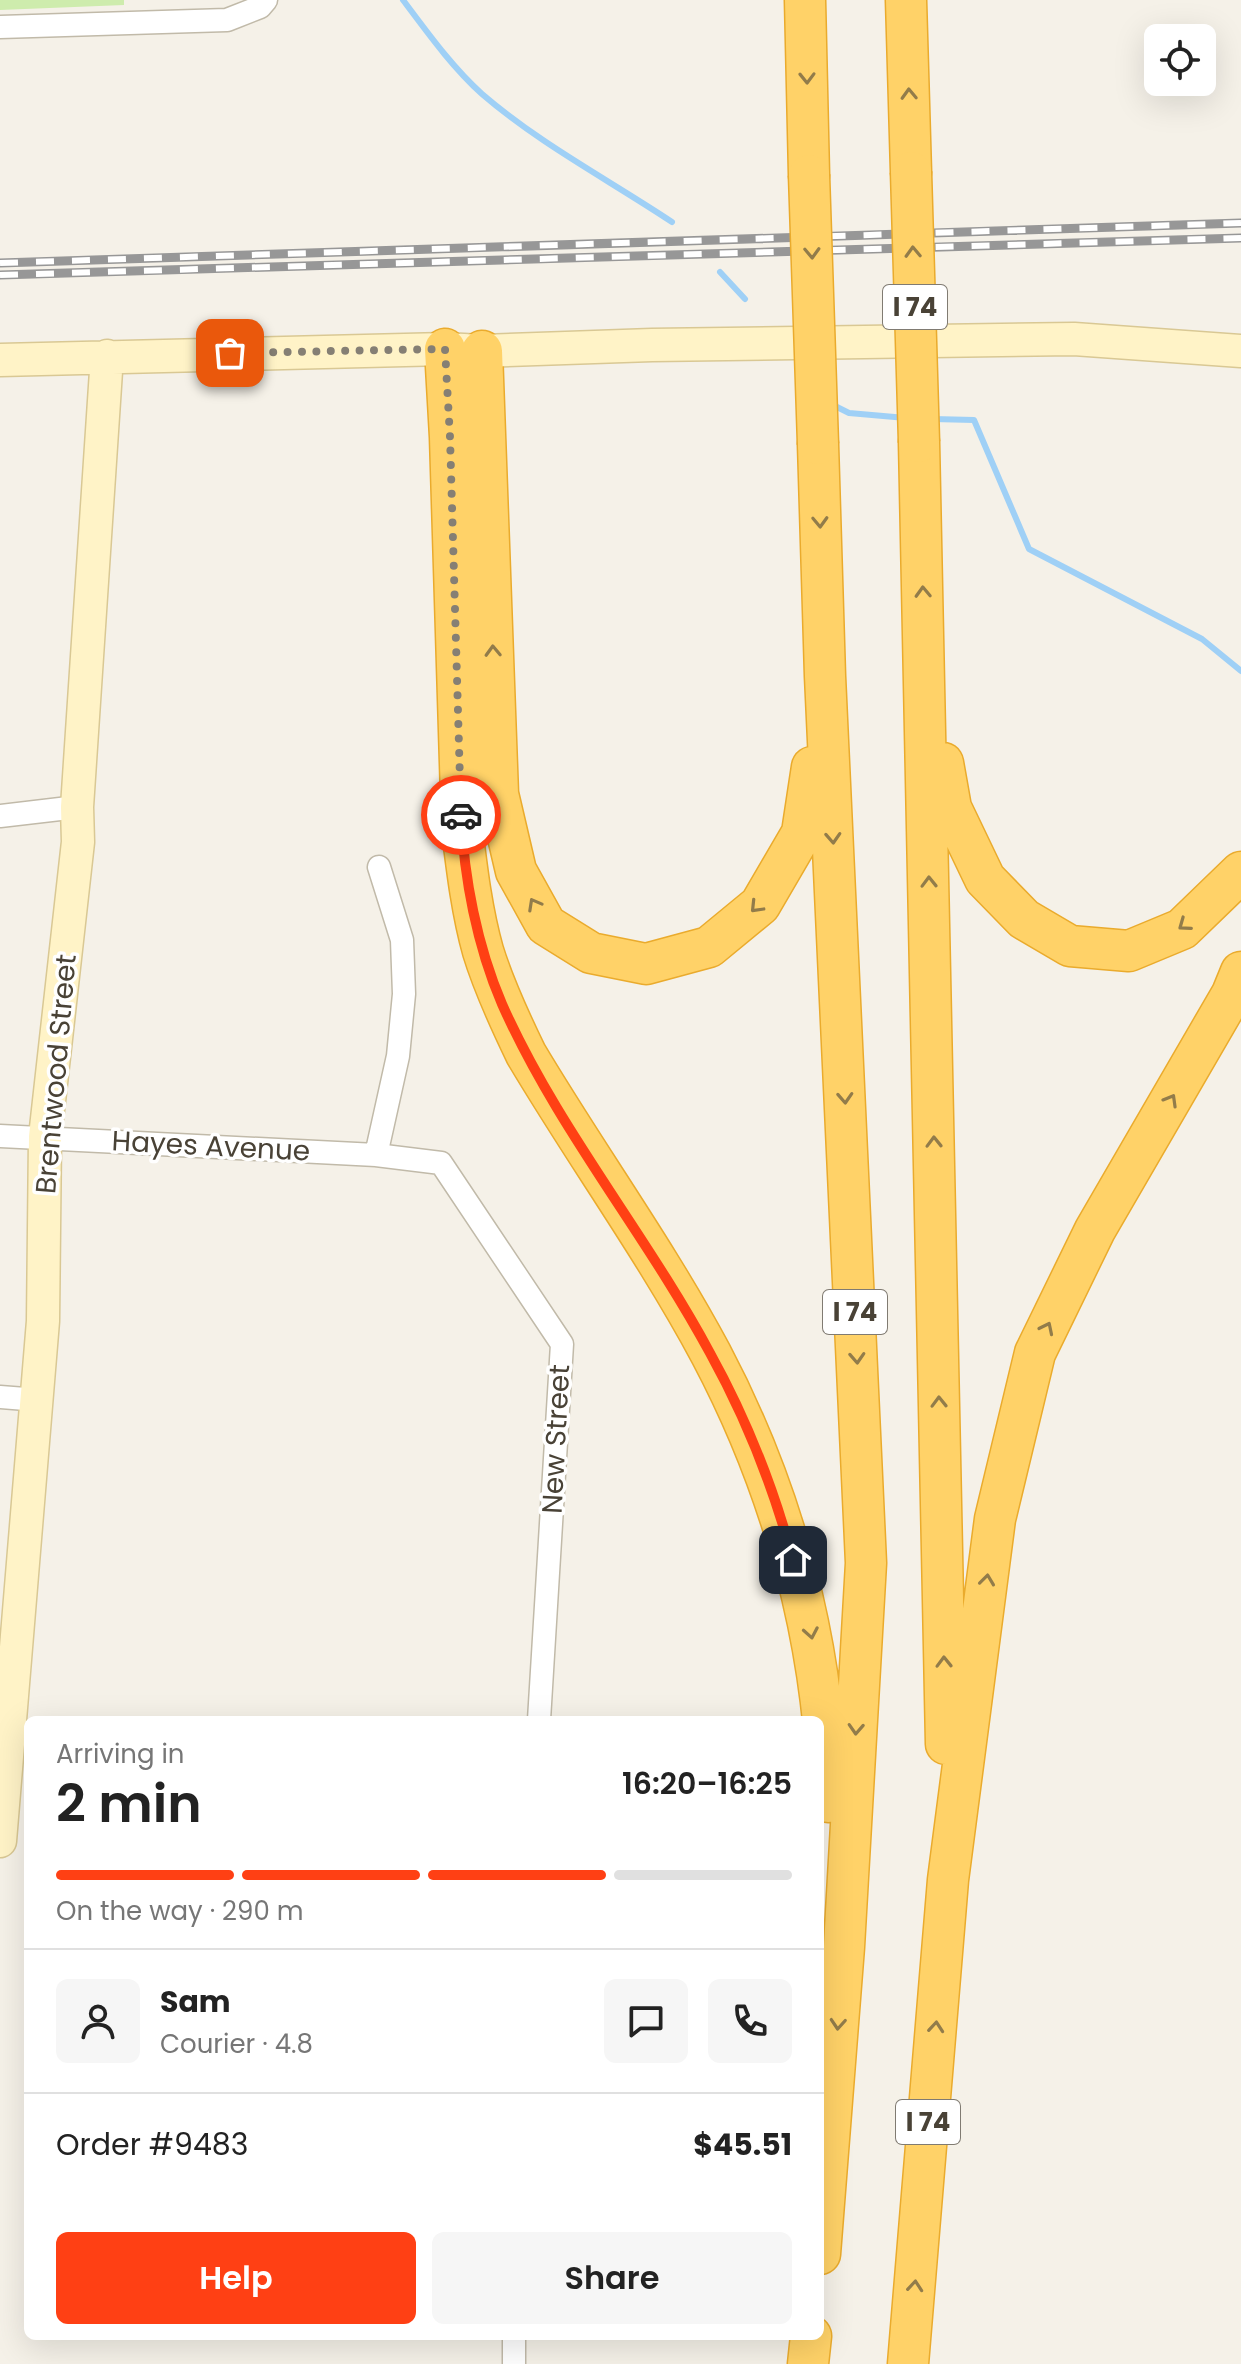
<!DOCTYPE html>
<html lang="en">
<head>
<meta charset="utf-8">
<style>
	body { margin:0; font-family:Poppins,sans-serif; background:#f6f6f6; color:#222; height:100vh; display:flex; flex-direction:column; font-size:30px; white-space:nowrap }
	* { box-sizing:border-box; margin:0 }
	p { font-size:26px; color:#767676 }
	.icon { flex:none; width:44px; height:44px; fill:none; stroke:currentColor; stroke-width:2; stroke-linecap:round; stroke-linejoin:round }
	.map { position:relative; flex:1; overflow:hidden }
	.side { position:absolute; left:24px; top:1716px; width:800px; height:624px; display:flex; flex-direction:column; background:#fff; border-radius:12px; box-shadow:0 8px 32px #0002 }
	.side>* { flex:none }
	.controls { position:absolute; left:1144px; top:24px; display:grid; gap:16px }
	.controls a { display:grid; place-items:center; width:72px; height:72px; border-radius:12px; background:#fff; box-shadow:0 8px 32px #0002; font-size:40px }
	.pin { position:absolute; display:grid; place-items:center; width:68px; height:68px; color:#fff; margin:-34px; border-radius:16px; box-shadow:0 4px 12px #0006 }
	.courier { position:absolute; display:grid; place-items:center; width:80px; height:80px; margin:-40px; border:6px solid #ff4014; border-radius:50%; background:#fff; color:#222; box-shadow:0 2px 10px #0007 }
	.overview em { font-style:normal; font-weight:600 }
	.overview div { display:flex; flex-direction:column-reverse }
	.overview { display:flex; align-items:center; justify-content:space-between; height:136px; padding:0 32px }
	h1 { font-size:52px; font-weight:600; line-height:60px }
	.bar { display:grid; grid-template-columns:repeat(4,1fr); gap:12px 8px; align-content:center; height:96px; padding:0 32px }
	.bar i { height:10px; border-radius:6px; background:#e0e0e0 }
	.bar .on { background:#ff4014 }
	.bar p { grid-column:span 4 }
	.line { display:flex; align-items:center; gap:20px; padding:0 32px; border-top:2px solid #e0e0e0 }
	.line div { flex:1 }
	.round { display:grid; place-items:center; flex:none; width:84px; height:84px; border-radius:12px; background:#f6f6f6 }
	.button { display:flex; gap:16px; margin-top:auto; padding:16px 32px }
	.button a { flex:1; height:92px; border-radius:12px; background:#ff4014; color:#fff; font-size:32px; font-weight:600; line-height:92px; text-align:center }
	.button a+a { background:#f6f6f6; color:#222 }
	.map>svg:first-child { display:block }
	.green { fill:#ceecad }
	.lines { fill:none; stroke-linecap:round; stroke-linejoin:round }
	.stream { stroke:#9fd0f6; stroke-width:6 }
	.street-casing { stroke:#c1baa9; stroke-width:25 }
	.secondary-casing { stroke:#d9c894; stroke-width:35 }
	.highway-casing { stroke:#eaab2d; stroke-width:43 }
	.street { stroke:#fff; stroke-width:22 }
	.secondary { stroke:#fff3c7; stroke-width:32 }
	.highway { stroke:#ffd268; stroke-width:40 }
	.rail-casing { stroke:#979797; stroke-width:9 }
	.rail { stroke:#fff; stroke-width:6; stroke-dasharray:18; stroke-linecap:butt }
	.highway-bridge-casing { stroke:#eaab2d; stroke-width:43; stroke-linecap:butt }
	.highway-bridge { stroke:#ffd268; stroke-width:40 }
	.oneway { stroke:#927c4a }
	.done { stroke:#857f74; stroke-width:8; stroke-dasharray:0 14.4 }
	.route { stroke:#ff4014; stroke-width:10 }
	.labels { text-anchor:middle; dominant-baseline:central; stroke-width:7; stroke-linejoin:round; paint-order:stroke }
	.shield { fill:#fff; stroke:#807b72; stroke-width:2 }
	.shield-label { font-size:26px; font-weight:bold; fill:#494236 }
	.street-label { font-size:28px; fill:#494236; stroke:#fff }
</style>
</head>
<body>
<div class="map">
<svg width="1241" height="2364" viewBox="0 0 1241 2364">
	<rect width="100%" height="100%" fill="#f5f1e8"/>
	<path class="green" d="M0,0H124V5L0,10Z"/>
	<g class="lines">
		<path class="stream" d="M403,0C427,32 452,67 482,94C540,144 609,180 672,222
			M720,272L745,299
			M831,404L849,413L906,418
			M933,419L974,420L1029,549L1202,639L1241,671"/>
		<defs>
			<path id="street" d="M0,27L227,20L260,7L266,0
				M0,816L77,807
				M0,1136L376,1155L441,1163L562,1344L539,1720
				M376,1155L398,1056L404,994L402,940L379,867
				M0,1397L38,1400
				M514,2336V2364"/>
			<path id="secondary" d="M0,360L445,349L482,351L652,345L1074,339L1241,351
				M0,1841L43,1321L45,1137L78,842L77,807L107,356"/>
			<path id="highway" d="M805,0L809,175
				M906,0L911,172
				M445,349L450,437L462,829C467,870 472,912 483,951C494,987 510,1021 526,1054C586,1155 656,1251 711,1354C784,1492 825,1645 828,1802
				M482,351L498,794L516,871L546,925L591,953L646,964L709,947L760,905L802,833L812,767
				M919,442L946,1744
				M818,444L825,676L866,1563L844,1947L820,2254
				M943,763L951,808L985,879L1024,919L1070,946L1129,951L1182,929L1241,872
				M808,2364L811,2336
				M908,2364L948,1880L995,1519L1035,1353L1095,1230L1232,994L1241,972"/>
		</defs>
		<use href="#street" class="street-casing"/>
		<use href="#secondary" class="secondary-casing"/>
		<use href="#highway" class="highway-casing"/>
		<use href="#street" class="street"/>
		<use href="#secondary" class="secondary"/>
		<use href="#highway" class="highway"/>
		<defs>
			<path id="rail" d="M0,263L1241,223
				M0,275L1241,238"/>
		</defs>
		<use href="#rail" class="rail-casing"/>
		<use href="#rail" class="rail"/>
		<defs>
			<path id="highway-bridge" d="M911,172L919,442
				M809,175L818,444"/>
		</defs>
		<use href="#highway-bridge" class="highway-bridge-casing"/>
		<use href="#highway-bridge" class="highway-bridge"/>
	</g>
	<defs><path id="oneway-chevron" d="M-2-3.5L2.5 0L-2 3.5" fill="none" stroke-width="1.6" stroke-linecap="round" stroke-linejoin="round" transform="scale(2)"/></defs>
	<g class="oneway">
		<use href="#oneway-chevron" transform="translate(807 78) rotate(89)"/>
		<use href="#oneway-chevron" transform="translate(909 94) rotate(-92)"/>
		<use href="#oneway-chevron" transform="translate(913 252) rotate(-92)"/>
		<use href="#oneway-chevron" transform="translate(812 253) rotate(88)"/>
		<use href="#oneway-chevron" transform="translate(820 522) rotate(88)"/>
		<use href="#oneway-chevron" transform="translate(923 592) rotate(-92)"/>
		<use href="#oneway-chevron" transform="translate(493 651) rotate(-92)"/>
		<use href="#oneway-chevron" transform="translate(833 838) rotate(87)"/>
		<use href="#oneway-chevron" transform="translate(929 882) rotate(-91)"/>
		<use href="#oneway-chevron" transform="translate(534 904) rotate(-119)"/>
		<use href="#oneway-chevron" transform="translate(756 907) rotate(134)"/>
		<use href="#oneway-chevron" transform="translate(1184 925) rotate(144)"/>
		<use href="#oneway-chevron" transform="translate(845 1098) rotate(87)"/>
		<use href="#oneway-chevron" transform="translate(1171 1100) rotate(-60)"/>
		<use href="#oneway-chevron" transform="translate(934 1142) rotate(-91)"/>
		<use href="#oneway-chevron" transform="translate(1047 1328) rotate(-64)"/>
		<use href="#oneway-chevron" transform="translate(857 1358) rotate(87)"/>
		<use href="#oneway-chevron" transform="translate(939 1402) rotate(-91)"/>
		<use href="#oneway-chevron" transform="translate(987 1580) rotate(-83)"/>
		<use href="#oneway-chevron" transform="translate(811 1633) rotate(80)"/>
		<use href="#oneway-chevron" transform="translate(944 1662) rotate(-91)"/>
		<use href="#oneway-chevron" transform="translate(856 1729) rotate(93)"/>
		<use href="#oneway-chevron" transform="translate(838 2024) rotate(94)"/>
		<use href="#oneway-chevron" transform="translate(936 2027) rotate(-85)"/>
		<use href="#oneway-chevron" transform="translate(915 2286) rotate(-85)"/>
	</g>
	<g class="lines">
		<path class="done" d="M230,353L445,349L450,437L461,815"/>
		<path class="route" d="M461,815C464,878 477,946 502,1004C557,1128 646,1234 710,1353C746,1418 774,1489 793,1560"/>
	</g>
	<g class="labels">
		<g class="shield">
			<rect x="883" y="285" width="64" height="44" rx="6"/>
			<rect x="823" y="1290" width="64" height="44" rx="6"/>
			<rect x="896" y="2100" width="64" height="44" rx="6"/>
		</g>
		<g class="shield-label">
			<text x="915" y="307">I 74</text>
			<text x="855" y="1312">I 74</text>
			<text x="928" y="2122">I 74</text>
		</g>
		<g class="street-label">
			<text transform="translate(56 1074) rotate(-85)">Brentwood Street</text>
			<text transform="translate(211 1146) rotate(3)">Hayes Avenue</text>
			<text transform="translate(556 1439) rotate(-87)">New Street</text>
		</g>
	</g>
</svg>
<div class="controls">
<a><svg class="icon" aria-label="locate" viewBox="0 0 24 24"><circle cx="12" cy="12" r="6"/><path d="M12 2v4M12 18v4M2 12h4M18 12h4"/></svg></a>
</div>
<div class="pin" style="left:230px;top:353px;background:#ea580c"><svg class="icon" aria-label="bag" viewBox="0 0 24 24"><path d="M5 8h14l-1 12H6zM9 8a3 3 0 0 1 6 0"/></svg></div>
<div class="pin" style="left:793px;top:1560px;background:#1f2937"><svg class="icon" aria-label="home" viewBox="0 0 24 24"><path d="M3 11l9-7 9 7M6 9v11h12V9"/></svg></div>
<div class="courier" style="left:461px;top:815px"><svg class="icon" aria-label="car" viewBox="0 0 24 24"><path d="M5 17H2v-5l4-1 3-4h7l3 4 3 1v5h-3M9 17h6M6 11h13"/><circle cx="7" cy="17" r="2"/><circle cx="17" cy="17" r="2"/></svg></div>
<section class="side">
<div class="overview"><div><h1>2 min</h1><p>Arriving in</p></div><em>16:20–16:25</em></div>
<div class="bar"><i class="on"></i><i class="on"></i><i class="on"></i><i></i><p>On the way · 290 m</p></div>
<div class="line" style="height:144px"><a class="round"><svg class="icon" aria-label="person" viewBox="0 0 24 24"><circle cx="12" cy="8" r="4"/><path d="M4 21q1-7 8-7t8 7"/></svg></a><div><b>Sam</b><p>Courier · 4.8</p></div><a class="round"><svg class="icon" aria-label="chat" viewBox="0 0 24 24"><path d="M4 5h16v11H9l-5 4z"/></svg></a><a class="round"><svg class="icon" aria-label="phone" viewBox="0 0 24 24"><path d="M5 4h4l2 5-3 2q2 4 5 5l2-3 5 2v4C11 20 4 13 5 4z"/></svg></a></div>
<div class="line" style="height:104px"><div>Order #9483</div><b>$45.51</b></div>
<div class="button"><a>Help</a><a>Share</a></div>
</section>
</div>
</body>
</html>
